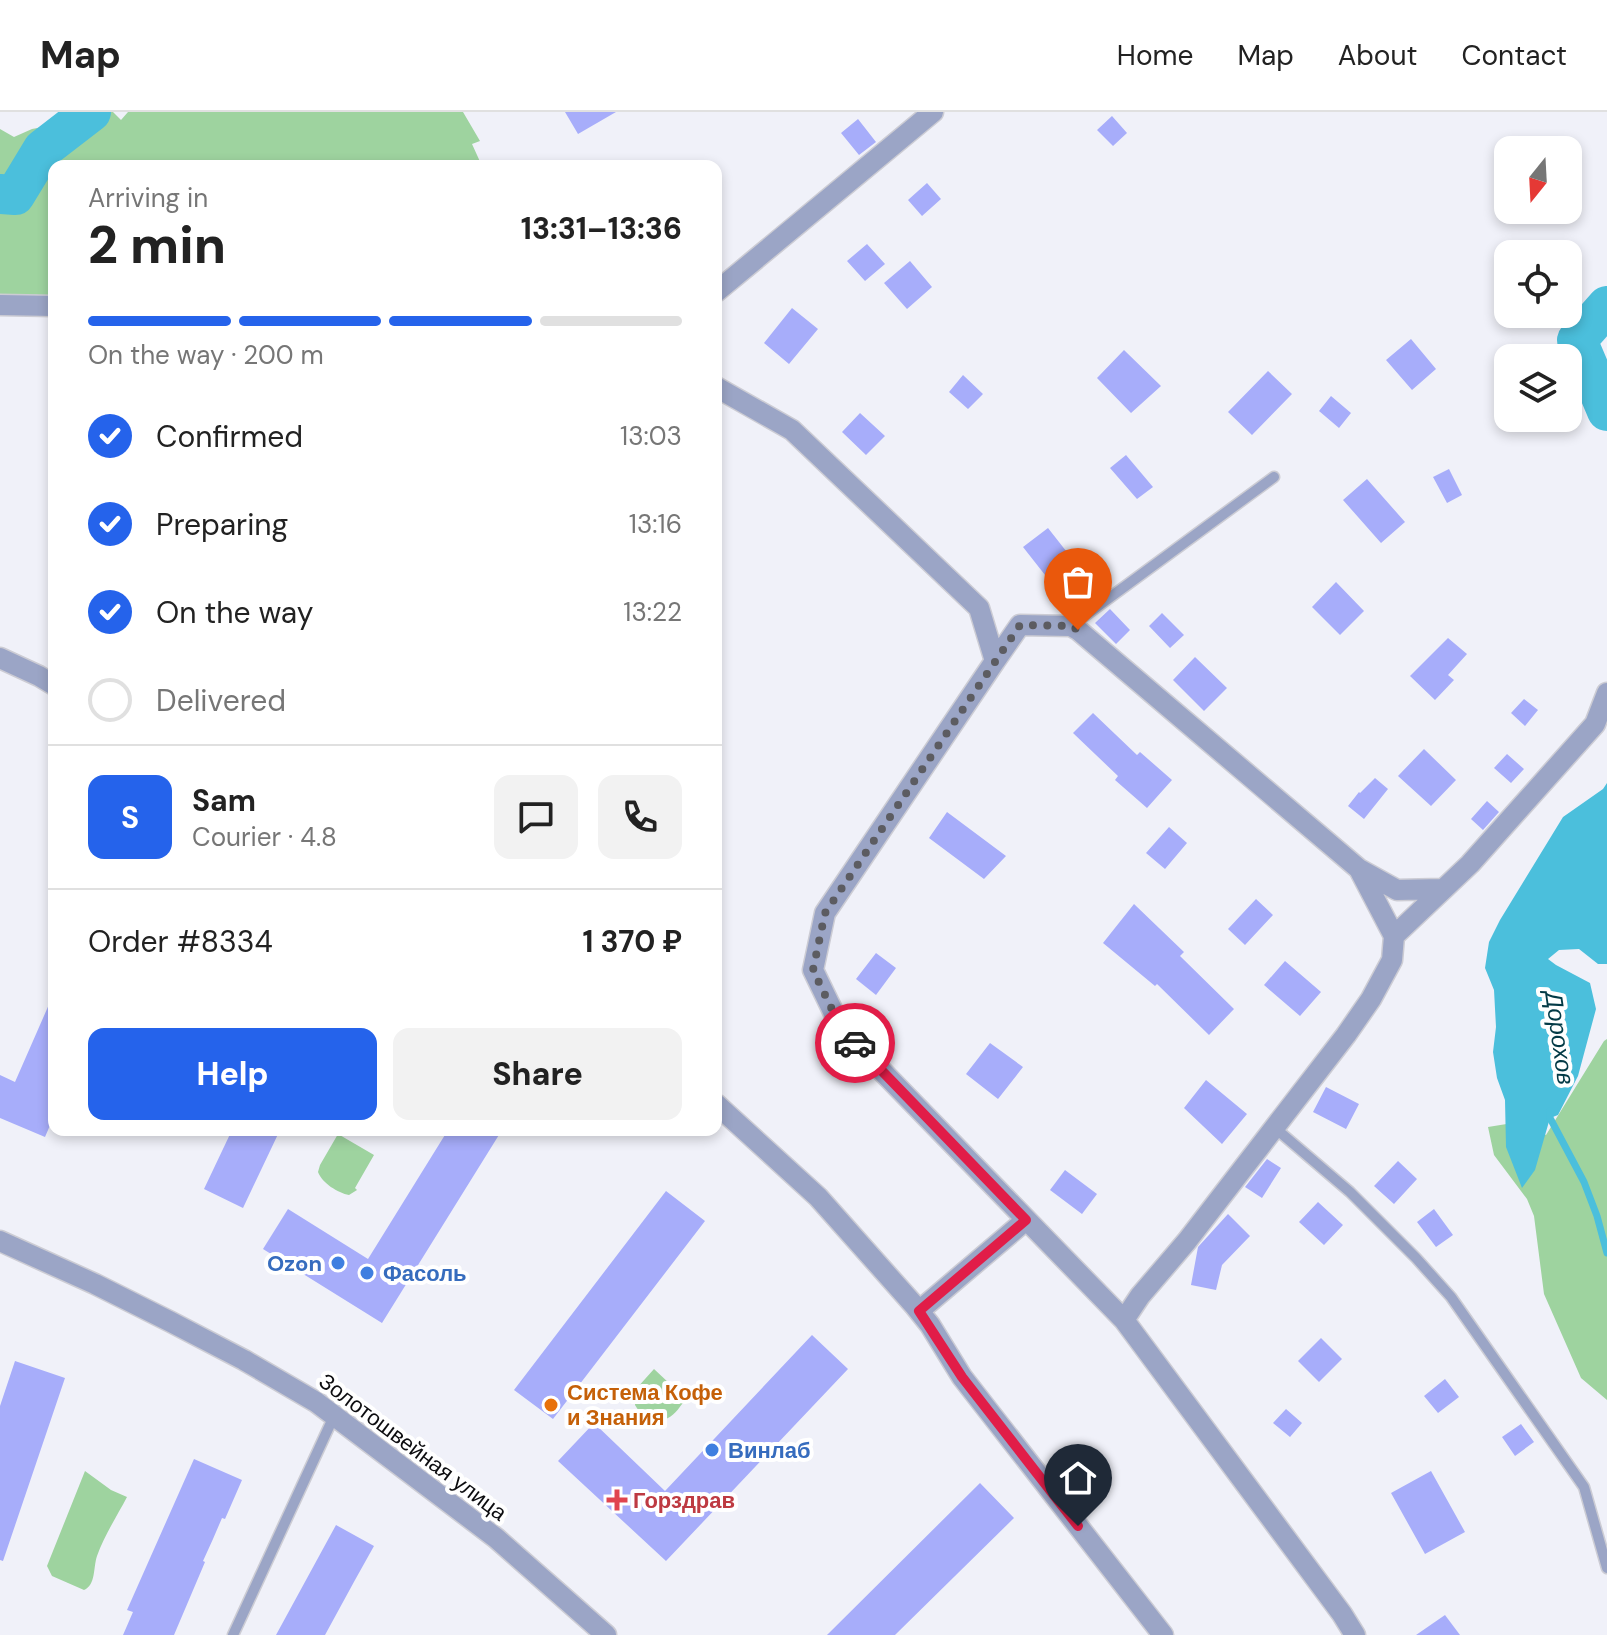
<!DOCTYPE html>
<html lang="en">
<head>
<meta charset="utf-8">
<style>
	body { margin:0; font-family:"DM Sans",sans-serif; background:#f2f2f2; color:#222; height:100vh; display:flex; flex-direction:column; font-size:30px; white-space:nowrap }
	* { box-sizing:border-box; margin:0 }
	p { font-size:26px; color:#767676 }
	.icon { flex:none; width:44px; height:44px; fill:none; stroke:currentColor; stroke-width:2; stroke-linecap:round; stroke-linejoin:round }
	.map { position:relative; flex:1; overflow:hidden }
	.drawer { position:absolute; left:48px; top:48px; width:674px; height:976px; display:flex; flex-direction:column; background:#fff; border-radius:16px; box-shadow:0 4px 12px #0003 }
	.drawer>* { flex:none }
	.needle { width:52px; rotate:198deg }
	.fabs { position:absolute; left:1494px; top:24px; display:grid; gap:16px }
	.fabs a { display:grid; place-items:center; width:88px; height:88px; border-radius:16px; background:#fff; box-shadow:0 4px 12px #0003; font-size:40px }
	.pin { position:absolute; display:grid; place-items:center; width:68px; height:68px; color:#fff; margin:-82px -34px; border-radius:50% 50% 50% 0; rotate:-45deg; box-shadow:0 0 8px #0007 }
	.pin .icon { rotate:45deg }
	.courier { position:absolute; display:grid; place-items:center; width:80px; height:80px; margin:-40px; border:6px solid #e11d48; border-radius:50%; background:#fff; color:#222; box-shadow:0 2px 10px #0007 }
	.overview em { font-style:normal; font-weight:800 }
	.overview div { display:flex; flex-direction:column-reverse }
	.overview { display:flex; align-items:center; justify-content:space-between; height:136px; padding:0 40px }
	h1 { font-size:52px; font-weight:800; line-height:60px }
	.bar { display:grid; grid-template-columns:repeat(4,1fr); gap:12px 8px; align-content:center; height:96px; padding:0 40px }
	.bar i { height:10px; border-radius:6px; background:#e0e0e0 }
	.bar .on { background:#2563eb }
	.bar p { grid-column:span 4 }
	.line { display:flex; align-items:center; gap:20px; padding:0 40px; border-top:2px solid #e0e0e0 }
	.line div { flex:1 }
	.round { display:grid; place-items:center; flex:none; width:84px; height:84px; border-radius:16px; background:#f2f2f2 }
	ol { padding:0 40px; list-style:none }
	li { display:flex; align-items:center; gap:24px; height:88px }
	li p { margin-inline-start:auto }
	li .icon { padding:8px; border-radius:50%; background:#2563eb; color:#fff; stroke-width:4 }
	li:last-child { color:#767676 }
	li i { width:44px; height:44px; border:4px solid #e0e0e0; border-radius:50% }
	.primary-button { display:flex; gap:16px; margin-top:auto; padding:16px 40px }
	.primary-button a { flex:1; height:92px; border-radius:16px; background:#2563eb; color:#fff; font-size:32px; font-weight:800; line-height:92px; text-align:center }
	.primary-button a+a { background:#f2f2f2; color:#222 }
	header { display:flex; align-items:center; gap:48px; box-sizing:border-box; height:112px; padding:0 40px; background:#fff; border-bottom:2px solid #e0e0e0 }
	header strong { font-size:38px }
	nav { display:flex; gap:44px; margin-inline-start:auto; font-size:28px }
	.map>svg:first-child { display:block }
	.green { fill:#9ed39f }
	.water { fill:#4bbfdc }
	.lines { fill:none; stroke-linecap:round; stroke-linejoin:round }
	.stream { stroke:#4bbfdc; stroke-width:7 }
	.river { stroke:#4bbfdc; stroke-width:40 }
	.building { fill:#a7adfa }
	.service-casing { stroke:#ccccd4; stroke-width:13 }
	.minor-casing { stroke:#ccccd4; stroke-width:23 }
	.service { stroke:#9ba5c6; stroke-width:10 }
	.minor { stroke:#9ba5c6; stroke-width:20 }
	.done { stroke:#5c5c61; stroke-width:8; stroke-dasharray:0 14.4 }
	.route { stroke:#e11d48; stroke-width:10 }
	.shop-dot { fill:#3f7fe0; stroke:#fff; stroke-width:3 }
	.food-dot { fill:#e8710a; stroke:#fff; stroke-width:3 }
	.health-dot { fill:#e0444e; stroke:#fff; stroke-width:3 }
	.labels { text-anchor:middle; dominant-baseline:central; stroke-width:8; stroke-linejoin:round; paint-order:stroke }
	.shop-label { font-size:22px; font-weight:bold; fill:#366cbe; stroke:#fff; text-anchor:start }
	.food-label { font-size:22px; font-weight:bold; fill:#c56008; stroke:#fff; text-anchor:start }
	.street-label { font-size:22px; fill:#0c0c0f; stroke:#fff }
	.health-label { font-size:22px; font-weight:bold; fill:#be3a42; stroke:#fff; text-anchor:start }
	.water-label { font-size:24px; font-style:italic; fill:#033a46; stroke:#fff }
</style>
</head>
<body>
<header>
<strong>Map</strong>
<nav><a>Home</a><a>Map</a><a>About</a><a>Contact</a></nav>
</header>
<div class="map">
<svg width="1607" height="1523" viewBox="0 0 1607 1523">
	<rect width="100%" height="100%" fill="#f0f1f9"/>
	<path class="green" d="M63,0H113L121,8L128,0H463L480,29L472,32L482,54H54V192L33,197L15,183H0V17L14,25L32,17L53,13Z
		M1607,927V1288L1581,1266L1544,1182L1534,1104L1527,1087L1494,1043L1488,1015L1519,1010L1546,1023L1604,929Z
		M338,1022L374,1043L355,1076L357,1078L349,1083C338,1081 322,1071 318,1060L320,1053Z
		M654,1257L686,1287C681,1293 675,1303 668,1306C654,1314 641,1304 635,1293L636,1277Z
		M85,1359L111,1378L127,1385C117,1404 104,1424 97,1444C93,1456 96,1473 84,1478L52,1464L47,1454Z"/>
	<path class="water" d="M1607,671V852H1598L1579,837L1559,838L1548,847L1556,853L1590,871L1596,897L1578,964L1558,1003L1550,1006L1535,1058L1522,1076L1506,1035L1505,988L1497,966L1493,940L1496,915L1494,878L1485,856L1489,830L1500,808L1563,705L1603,677Z"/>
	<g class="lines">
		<path class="stream" d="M1550,999V1006L1584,1070L1597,1104L1607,1141"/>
		<path class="river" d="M0,82L15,83L43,37L91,0
			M1607,194L1577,228L1607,299"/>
	</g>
	<path class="building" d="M565,0H616L578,22Z
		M1112,4L1127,21L1113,34L1097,18Z
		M858,7L876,30L859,43L841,21Z
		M927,71L941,87L922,104L908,88Z
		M867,132L885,152L865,169L847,149Z
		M910,149L932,175L907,197L884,171Z
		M792,196L818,217L789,252L764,231Z
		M1411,227L1436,257L1412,278L1386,248Z
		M1124,238L1161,274L1131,301L1097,266Z
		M1268,259L1292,282L1252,323L1228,300Z
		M963,263L983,282L968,297L949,280Z
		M1331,284L1351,301L1339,316L1319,299Z
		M860,301L885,324L866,343L842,320Z
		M1126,343L1153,375L1137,387L1110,356Z
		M1449,357L1462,383L1447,391L1433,365Z
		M1367,367L1405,410L1381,431L1343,388Z
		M1048,416L1070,444L1045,463L1023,435Z
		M1336,470L1364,499L1340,523L1312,495Z
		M1110,497L1130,518L1116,532L1095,511Z
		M1162,501L1184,523L1170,536L1149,514Z
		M1448,526L1467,542L1448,563L1454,568L1435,588L1410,564Z
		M1195,545L1227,576L1204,599L1173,568Z
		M1524,587L1538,598L1525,614L1511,601Z
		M1093,601L1137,643L1140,640L1172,668L1147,696L1115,668L1118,664L1073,621Z
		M1424,637L1456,668L1431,694L1398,664Z
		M1507,642L1524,657L1511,671L1494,656Z
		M1375,666L1388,677L1364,707L1348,694L1359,680L1360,681Z
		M1487,689L1499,700L1483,718L1471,707Z
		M947,700L1006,744L984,767L929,726Z
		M1169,715L1187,731L1165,757L1146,741Z
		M1256,787L1273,803L1245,833L1228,817Z
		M1134,792L1184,840L1180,844L1234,897L1209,923L1157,872L1155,874L1103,831Z
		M876,841L896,856L876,883L856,867Z
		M1285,849L1321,880L1300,904L1264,873Z
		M54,881V1004L45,1025L0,1006V963L15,970Z
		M990,931L1023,955L998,987L966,962Z
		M1206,968L1247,1002L1222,1032L1184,996Z
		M1326,975L1359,992L1346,1017L1313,1000Z
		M232,1018H280L243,1096L204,1077Z
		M448,1018H502L382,1211L263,1137L288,1097L368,1147Z
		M1267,1047L1281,1056L1262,1086L1245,1075Z
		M1398,1049L1417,1067L1394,1092L1374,1074Z
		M1065,1058L1097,1082L1082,1102L1050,1078Z
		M666,1079L705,1109L553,1307L514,1278Z
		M1318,1090L1343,1113L1324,1133L1299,1110Z
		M1434,1097L1453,1123L1436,1135L1417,1110Z
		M1228,1102L1250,1124L1222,1153L1216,1178L1191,1173L1198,1135Z
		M812,1223L848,1257L666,1449L558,1349L594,1311L665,1379Z
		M1321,1226L1342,1247L1319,1270L1298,1249Z
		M15,1249L65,1266L3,1449L0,1448V1294Z
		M1445,1267L1459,1285L1438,1301L1424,1284Z
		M1286,1297L1302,1311L1290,1325L1273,1311Z
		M1521,1312L1534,1330L1515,1344L1502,1325Z
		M194,1347L242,1368L225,1407L222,1406L213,1427L203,1449L205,1450L174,1523H123L133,1500L127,1498Z
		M1431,1359L1465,1420L1425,1442L1391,1381Z
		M980,1371L1014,1406L895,1523H827Z
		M336,1413L374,1434L355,1468L325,1523H276Z
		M1445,1503L1460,1523H1416Z"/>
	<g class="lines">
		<defs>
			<path id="service" d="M1071,514L1274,365
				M1275,1016L1350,1080L1416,1146L1451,1185L1584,1375L1607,1456
				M233,1523L334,1304"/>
			<path id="minor" d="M716,180L933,0
				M0,193L54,194
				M716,275L792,318L979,496L995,549L825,801L813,858L842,918L1124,1208L1342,1502L1355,1523
				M0,546L39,564L54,573
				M995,549L1020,513L1071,514L1078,518L1359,757L1394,824L1392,848L1371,887L1346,923L1187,1129L1140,1184L1124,1208
				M1359,757L1397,778L1441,777
				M1394,824L1470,752L1595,612L1607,581
				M716,992L818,1085L914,1193L930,1213L962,1265L1163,1523
				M0,1129L95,1172L171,1210L244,1248L316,1290L496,1426L606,1523
				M919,1199L1026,1108"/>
		</defs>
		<use href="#service" class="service-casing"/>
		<use href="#minor" class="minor-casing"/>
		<use href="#service" class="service"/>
		<use href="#minor" class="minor"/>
	</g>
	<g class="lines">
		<path class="done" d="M855,931L842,918L813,858L825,801L1020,513L1071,514L1078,518"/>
		<path class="route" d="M855,931L1026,1108L919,1199L962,1265L1078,1414"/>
	</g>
	<g class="shop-dot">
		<circle cx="338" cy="1151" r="8"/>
		<circle cx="367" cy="1161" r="8"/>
		<circle cx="712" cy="1338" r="8"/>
	</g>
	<circle class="food-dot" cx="551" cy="1293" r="8"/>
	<path class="health-dot" d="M613 1376h8v8h8v8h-8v8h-8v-8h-8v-8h8z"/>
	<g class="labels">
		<g class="shop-label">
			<text x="322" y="1151" text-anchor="end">Ozon</text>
			<text x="383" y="1161">Фасоль</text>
			<text x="728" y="1338">Винлаб</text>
		</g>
		<g class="food-label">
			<text x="567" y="1280">Система Кофе<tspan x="567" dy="25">и Знания</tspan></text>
		</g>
		<g class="street-label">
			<text transform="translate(413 1335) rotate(37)">Золотошвейная улица</text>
		</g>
		<g class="health-label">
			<text x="633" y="1388">Горздрав</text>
		</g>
		<g class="water-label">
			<text transform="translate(1560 926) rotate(82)">Дорохов</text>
		</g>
	</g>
</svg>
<div class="fabs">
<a><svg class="needle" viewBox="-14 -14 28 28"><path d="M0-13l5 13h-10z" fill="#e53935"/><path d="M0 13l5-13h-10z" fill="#767676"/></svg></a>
<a><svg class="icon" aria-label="locate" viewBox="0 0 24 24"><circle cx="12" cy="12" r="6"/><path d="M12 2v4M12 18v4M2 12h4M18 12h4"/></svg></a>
<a><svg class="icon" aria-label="layers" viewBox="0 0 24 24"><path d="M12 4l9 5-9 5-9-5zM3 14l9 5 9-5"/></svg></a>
</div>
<div class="pin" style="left:1078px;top:518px;background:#ea580c"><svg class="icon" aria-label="bag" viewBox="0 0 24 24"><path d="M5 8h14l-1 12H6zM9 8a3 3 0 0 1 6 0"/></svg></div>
<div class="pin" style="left:1078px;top:1414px;background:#1f2937"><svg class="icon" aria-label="home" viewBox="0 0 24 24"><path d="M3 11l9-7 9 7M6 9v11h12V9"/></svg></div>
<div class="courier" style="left:855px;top:931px"><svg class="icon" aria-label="car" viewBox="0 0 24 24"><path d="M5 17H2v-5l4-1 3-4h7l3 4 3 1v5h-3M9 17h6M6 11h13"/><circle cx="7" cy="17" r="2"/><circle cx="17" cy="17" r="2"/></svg></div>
<section class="drawer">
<div class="overview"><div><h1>2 min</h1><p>Arriving in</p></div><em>13:31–13:36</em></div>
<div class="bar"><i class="on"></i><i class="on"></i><i class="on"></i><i></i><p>On the way · 200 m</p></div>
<ol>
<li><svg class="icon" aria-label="check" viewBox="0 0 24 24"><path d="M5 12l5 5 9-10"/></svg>Confirmed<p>13:03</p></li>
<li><svg class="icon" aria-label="check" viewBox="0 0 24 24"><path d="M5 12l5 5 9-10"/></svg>Preparing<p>13:16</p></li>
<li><svg class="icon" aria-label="check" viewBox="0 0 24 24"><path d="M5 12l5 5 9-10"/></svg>On the way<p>13:22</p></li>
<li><i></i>Delivered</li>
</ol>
<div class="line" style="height:144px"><b class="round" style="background:#2563eb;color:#fff">S</b><div><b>Sam</b><p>Courier · 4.8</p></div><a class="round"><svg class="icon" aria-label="chat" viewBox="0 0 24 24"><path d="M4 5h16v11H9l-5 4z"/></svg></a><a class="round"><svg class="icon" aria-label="phone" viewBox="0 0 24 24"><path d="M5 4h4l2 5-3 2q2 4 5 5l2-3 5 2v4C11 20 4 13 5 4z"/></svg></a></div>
<div class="line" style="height:104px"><div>Order #8334</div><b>1 370 ₽</b></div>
<div class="primary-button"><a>Help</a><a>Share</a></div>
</section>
</div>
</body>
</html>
